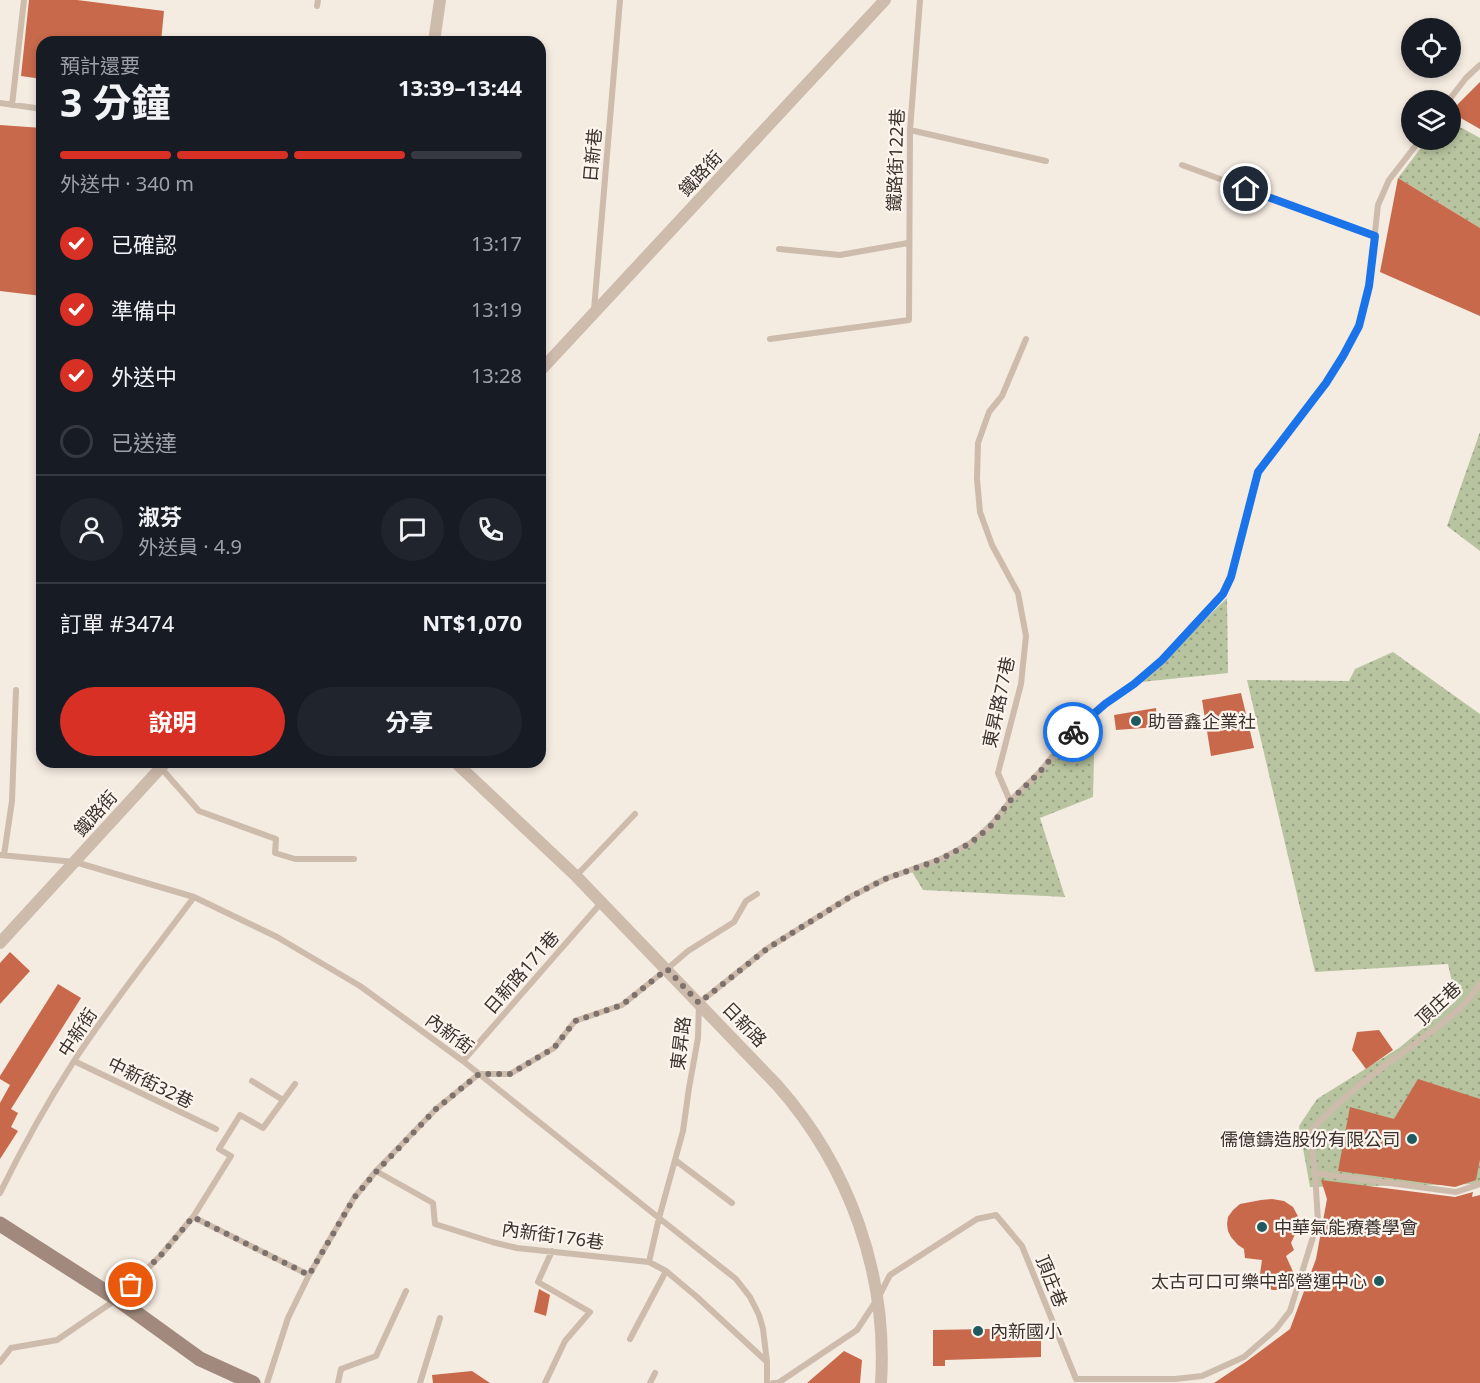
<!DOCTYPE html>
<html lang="zh-TW">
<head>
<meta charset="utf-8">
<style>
	body { margin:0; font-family:"Noto Sans","Noto Sans TC",sans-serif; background:#20242c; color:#f1f3f6; height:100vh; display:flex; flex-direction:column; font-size:22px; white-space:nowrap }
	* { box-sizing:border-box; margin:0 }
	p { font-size:20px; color:#9ea1a6 }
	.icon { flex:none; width:33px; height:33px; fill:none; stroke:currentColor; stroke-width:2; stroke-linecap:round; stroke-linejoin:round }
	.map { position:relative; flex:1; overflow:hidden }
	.side { position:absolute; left:36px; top:36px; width:510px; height:732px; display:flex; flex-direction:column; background:#171b24; border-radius:18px; box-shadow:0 3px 9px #0003 }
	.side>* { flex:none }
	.controls { position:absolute; left:1401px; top:18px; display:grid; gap:12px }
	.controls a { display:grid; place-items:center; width:60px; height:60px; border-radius:50%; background:#171b24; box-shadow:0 3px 9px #0003; font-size:30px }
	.pin { position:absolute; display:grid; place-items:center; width:51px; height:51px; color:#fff; margin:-26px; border:3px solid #fff; border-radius:50%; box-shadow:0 2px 6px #0007 }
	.courier { position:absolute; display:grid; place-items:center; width:60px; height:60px; margin:-30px; border:4px solid #1a73e8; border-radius:50%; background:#fff; color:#222; box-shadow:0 2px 8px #0007 }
	.headline em { font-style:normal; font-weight:700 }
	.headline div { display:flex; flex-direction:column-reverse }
	.headline { display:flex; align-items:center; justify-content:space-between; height:102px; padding:0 24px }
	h1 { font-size:39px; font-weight:700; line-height:45px }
	.bar { display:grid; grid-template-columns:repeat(4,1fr); gap:9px 6px; align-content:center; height:72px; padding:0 24px }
	.bar i { height:8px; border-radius:4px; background:#363941 }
	.bar .on { background:#d93025 }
	.bar p { grid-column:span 4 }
	.line { display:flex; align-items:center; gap:15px; padding:0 24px; border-top:2px solid #363941 }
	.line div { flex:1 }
	.round { display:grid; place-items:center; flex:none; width:63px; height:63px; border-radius:32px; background:#20242c }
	ol { padding:0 24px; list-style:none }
	li { display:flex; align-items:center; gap:18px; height:66px }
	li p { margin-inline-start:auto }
	li .icon { padding:6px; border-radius:50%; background:#d93025; color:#fff; stroke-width:4 }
	li:last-child { color:#9ea1a6 }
	li i { width:33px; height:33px; border:3px solid #363941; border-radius:50% }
	.action { display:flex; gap:12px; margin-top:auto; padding:12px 24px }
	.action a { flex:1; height:69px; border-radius:36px; background:#d93025; color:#fff; font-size:24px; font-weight:700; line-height:69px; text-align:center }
	.action a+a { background:#20242c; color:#f1f3f6 }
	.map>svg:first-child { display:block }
	.grass { fill:url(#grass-dots) }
	.building { fill:#c8694b }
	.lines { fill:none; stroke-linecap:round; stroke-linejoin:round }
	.lane { stroke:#cdbbac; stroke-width:6 }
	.street { stroke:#cdbbac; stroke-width:12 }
	.secondary { stroke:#a18a7d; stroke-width:15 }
	.done { stroke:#7c716b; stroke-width:6; stroke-dasharray:0 10.8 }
	.route { stroke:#1a73e8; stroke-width:8 }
	.poi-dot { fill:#1f5a5e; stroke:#fbf5ee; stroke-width:2 }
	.labels { text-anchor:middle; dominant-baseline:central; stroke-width:4.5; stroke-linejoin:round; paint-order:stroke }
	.street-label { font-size:18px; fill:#3b302b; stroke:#fbf5ee }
	.poi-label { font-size:18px; fill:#3b302b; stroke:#fbf5ee; text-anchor:start }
</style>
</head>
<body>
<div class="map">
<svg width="1480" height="1383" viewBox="0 0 1480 1383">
	<defs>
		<pattern id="grass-dots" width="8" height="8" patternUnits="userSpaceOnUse" patternTransform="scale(1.5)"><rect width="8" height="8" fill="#b8c4a0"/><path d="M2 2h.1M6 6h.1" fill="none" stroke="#97a083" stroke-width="1.8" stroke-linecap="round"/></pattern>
	</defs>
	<rect width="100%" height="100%" fill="#f4ebe1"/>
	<path class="grass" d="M1451,122L1480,138V228L1398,178L1427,140H1450Z
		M1480,432V551L1447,526Z
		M1227,598L1228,673L1141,682Z
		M1393,652L1480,714V1184L1310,1187L1299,1126L1317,1099L1399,1048L1456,1001L1448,964L1315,972L1247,680L1349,681L1355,669Z
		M1095,718L1093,797L1040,818L1065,897L923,890L911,870L968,843Z"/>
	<path class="building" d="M29,0H77L164,11L161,42H42V79L21,76Z
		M1480,82V129L1450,112Z
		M0,125L42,128V296L0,291Z
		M1398,178L1480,228V316L1380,272Z
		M1241,693L1254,748L1211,756L1202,700Z
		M1156,708L1157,727L1116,730L1114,715Z
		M10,952L30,971L0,1004V963Z
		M58,984L81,998L11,1109L18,1113L11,1127L18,1131L0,1159V1103L10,1085L0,1079V1076Z
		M1379,1030L1393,1050L1366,1069L1352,1050L1357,1032Z
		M1418,1079L1480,1099V1159L1476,1180L1455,1187L1338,1171L1350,1107L1394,1119Z
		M1321,1180L1455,1197L1473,1192L1472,1197L1480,1195V1383H1214L1247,1361L1290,1329L1316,1259L1327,1199Z
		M1272,1199L1284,1201L1293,1207L1299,1218L1297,1230L1291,1243L1294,1250L1286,1256L1295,1276L1294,1281L1283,1289L1278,1290H1272L1263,1284L1260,1274L1262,1260L1245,1258L1244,1249L1238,1245L1231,1237L1228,1231L1227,1224L1228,1217L1233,1210L1240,1204L1261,1200Z
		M539,1289L550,1295L546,1316L534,1312Z
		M1041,1328V1357L945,1360V1366H933V1330Z
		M844,1351L862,1360L860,1383H807Z
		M472,1371L490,1383H433L432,1375Z"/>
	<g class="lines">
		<path class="lane" d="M317,6L318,0
			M1449,100L1466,78L1480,65
			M0,103L42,109
			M12,105L24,0
			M910,130L1046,161
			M1182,165L1375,236
			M779,249L840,255L908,243
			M594,310L620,0
			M770,339L909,320L910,130L920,0
			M161,768L199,811L276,839L275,853L295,859H354
			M1010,801L998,773L1021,684L1026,636L1018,593L992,545L980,512L977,479L978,443L989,412L1002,396L1026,339
			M0,855L75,862L194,897L277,937L360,986L463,1061L659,1218L736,1279L750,1297L759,1315L763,1329L767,1362V1383
			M4,855L12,801L16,690
			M576,876L635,814
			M74,1061L216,1129
			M463,1061L601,903
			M252,1081L283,1100
			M675,1160L732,1203
			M376,1171L433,1203L435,1224L492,1242L517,1248L649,1262L666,1271L697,1297L767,1362
			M1315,1173L1456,1192L1480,1184
			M0,1193C22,1148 47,1103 74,1061C111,1004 154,951 194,897
			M193,1217L309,1275
			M649,1262L659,1218L683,1131L689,1088L698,1038L699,1003L768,948L850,897L885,879L941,859L969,844L990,827L1010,801L1039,773L1069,736L1105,704L1134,684L1162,660L1223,594L1231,577L1258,472L1326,383L1343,356L1359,326L1369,286L1378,205L1389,180L1420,140
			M630,1339L666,1271
			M0,1362L11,1348L57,1340L117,1299L161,1255L193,1217L231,1156L219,1149L240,1115L263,1128L295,1084
			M267,1383L288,1318L309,1275L354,1198L376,1171L436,1109L479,1074H510L554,1048L575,1021L622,1005L667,969L688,951L734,922L746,901L757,894
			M338,1383L341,1369L376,1356L406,1291
			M420,1383L440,1318
			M545,1383L565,1341L590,1312L538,1282L552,1251
			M650,1383L655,1373
			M773,1383H778L857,1330L878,1298L890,1275L977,1219L996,1215L1022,1246L1076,1379H1175L1202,1376L1244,1357L1276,1329L1290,1311L1318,1221L1315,1173L1310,1132C1336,1102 1369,1077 1401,1054C1421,1039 1441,1026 1459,1009C1467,1002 1473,992 1480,984"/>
		<path class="street" d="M434,42L440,0
			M540,371L885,0
			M455,762L576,876L777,1085C849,1166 888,1274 881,1383
			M0,943L166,762"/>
		<path class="secondary" d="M0,1224L117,1299L200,1359L253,1383"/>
	</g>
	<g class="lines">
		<path class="done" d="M131,1285L161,1255L193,1217L309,1275L354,1198L376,1172L436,1109L479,1074H510L554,1048L575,1021L622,1005L667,969L699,1003L768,948L850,897L885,879L941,859L969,844L990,827L1010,801L1039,773L1073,732"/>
		<path class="route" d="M1073,732L1105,704L1134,684L1162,660L1223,594L1231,577L1258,472L1326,383L1343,356L1359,326L1369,286L1375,236L1246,189"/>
	</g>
	<g class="poi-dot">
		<circle cx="1136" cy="721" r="6"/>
		<circle cx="1412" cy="1139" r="6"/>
		<circle cx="1262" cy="1227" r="6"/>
		<circle cx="1379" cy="1281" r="6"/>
		<circle cx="978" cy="1331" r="6"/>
	</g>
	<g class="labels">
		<g class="street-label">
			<text transform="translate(592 155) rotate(-85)">日新巷</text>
			<text transform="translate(895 160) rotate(-88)">鐵路街122巷</text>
			<text transform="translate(700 173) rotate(-47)">鐵路街</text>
			<text transform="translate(998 702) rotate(-78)">東昇路77巷</text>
			<text transform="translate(95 813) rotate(-48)">鐵路街</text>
			<text transform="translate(521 972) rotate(-49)">日新路171巷</text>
			<text transform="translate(1438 1003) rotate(-43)">頂庄巷</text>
			<text transform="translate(745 1024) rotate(46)">日新路</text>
			<text transform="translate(77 1032) rotate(-56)">中新街</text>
			<text transform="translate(450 1033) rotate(36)">內新街</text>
			<text transform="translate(680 1043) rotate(-83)">東昇路</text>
			<text transform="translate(151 1082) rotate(26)">中新街32巷</text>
			<text transform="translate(553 1235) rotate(8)">內新街176巷</text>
			<text transform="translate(1052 1281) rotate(68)">頂庄巷</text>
		</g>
		<g class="poi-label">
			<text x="1148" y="721">助晉鑫企業社</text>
			<text x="1400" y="1139" text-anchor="end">儒億鑄造股份有限公司</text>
			<text x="1274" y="1227">中華氣能療養學會</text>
			<text x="1367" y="1281" text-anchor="end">太古可口可樂中部營運中心</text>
			<text x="990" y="1331">內新國小</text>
		</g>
	</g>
</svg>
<div class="controls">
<a><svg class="icon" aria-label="locate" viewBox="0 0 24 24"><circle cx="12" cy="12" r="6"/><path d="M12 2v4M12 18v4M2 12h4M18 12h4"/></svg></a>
<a><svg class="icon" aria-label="layers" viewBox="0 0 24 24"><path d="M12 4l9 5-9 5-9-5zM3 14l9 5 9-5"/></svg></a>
</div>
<div class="pin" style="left:131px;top:1285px;background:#ea580c"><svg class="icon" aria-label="bag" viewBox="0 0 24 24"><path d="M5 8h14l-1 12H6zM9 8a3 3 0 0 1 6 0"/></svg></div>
<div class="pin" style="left:1246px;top:189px;background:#1f2937"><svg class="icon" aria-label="home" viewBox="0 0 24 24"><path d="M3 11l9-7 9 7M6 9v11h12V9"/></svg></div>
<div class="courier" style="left:1073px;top:732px"><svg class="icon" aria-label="bike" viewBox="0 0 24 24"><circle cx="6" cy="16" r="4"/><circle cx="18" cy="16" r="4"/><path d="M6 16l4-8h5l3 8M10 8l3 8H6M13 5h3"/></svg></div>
<section class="side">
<div class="headline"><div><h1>3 分鐘</h1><p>預計還要</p></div><em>13:39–13:44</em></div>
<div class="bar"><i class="on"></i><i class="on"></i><i class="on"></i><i></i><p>外送中 · 340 m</p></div>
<ol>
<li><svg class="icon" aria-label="check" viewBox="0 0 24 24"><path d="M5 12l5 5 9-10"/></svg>已確認<p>13:17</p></li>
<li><svg class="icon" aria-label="check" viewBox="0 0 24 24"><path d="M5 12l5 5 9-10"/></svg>準備中<p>13:19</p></li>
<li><svg class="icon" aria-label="check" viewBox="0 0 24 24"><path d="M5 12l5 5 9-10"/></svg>外送中<p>13:28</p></li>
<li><i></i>已送達</li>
</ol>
<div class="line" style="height:108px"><a class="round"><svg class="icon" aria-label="person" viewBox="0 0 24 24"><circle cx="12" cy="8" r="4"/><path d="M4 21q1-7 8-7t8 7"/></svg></a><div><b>淑芬</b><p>外送員 · 4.9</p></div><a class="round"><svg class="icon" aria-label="chat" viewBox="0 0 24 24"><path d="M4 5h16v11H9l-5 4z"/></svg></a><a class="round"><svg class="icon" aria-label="phone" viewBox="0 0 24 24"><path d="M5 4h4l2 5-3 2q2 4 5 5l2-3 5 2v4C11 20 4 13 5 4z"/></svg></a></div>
<div class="line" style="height:78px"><div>訂單 #3474</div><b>NT$1,070</b></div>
<div class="action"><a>說明</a><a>分享</a></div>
</section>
</div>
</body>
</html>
